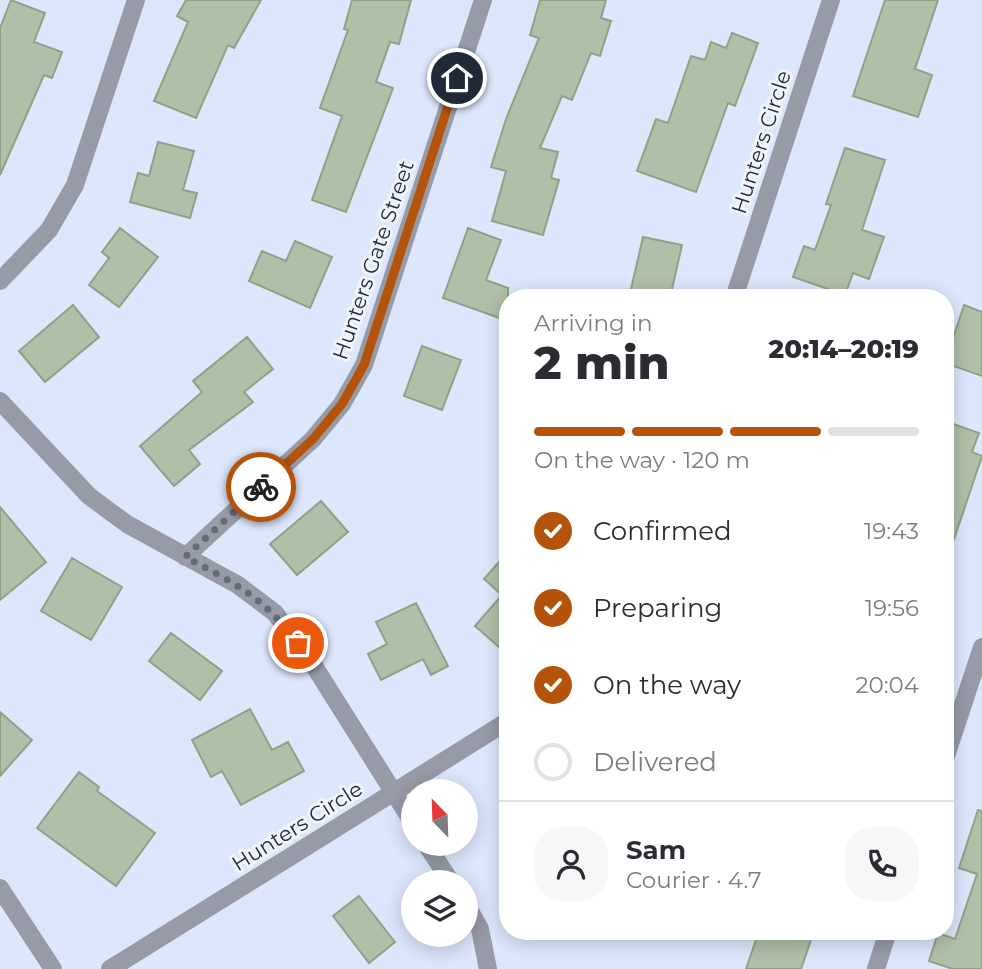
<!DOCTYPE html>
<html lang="en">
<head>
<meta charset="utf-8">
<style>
	body { margin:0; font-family:Montserrat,sans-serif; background:#f7f7f7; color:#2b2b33; height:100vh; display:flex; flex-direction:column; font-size:26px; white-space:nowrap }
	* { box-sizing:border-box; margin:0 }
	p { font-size:23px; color:#7c7c81 }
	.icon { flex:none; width:38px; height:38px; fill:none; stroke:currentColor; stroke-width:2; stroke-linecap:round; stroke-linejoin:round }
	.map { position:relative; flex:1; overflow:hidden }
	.details { position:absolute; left:499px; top:289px; width:455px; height:651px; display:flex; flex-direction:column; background:#fff; border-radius:28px; box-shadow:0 4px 18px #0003 }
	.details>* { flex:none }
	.needle { width:46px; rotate:337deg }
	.tools { position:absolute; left:401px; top:779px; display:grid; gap:14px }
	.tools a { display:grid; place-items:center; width:77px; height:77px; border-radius:50%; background:#fff; box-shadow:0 4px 18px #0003; font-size:35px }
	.pin { position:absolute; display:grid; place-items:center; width:60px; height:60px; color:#fff; margin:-30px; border:4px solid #fff; border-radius:50%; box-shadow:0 2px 7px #0007 }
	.courier { position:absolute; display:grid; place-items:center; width:70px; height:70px; margin:-35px; border:5px solid #b45309; border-radius:50%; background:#fff; color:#222; box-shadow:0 2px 9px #0007 }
	.summary em { font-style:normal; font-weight:800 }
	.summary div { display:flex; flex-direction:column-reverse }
	.summary { display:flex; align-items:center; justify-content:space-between; height:119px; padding:0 35px }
	h1 { font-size:46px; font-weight:800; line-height:52px }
	.bar { display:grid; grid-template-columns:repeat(4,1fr); gap:10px 7px; align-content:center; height:84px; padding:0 35px }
	.bar i { height:9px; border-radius:5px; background:#e1e1e2 }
	.bar .selected { background:#b45309 }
	.bar p { grid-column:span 4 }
	.line { display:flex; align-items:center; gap:18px; padding:0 35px; border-top:2px solid #e1e1e2 }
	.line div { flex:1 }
	.round { display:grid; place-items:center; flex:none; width:74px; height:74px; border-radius:28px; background:#f7f7f7 }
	ol { padding:0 35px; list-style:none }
	li { display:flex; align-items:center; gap:21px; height:77px }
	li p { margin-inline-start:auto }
	li .icon { padding:7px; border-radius:50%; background:#b45309; color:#fff; stroke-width:4 }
	li:last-child { color:#7c7c81 }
	li i { width:38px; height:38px; border:4px solid #e1e1e2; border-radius:50% }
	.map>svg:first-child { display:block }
	.building { fill:#b0bfa8; stroke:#91a089; stroke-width:2 }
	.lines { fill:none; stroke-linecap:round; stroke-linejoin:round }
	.minor { stroke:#969ba6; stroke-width:18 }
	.done { stroke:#656c79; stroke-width:7; stroke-dasharray:0 12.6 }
	.route { stroke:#b45309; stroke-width:9 }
	.labels { text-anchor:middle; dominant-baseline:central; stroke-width:6; stroke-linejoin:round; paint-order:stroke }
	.street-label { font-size:21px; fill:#252a33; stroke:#eff4ff }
</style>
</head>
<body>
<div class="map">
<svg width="982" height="969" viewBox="0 0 982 969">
	<rect width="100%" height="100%" fill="#dde7fb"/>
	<path class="building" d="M11,0L45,13L34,42L62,52L52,78L44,75L0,175V28Z
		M186,0H261L234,48L228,45L196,118L154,101L188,22L177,16Z
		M352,0H411L399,44L390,42L376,82L393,88L346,212L312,200L342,116L320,108L348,30L344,29Z
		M540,0H606L601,18L611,21L600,56L591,53L572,100L562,96L540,148L558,152L551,178L559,180L543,235L492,221L506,171L491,167L506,119L539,38L530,35Z
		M885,0H938L915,69L932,75L918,117L853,96Z
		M732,33L758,43L735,106L728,103L696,192L637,171L656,119L668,123L691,56L705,60L711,42L726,48Z
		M158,142L194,151L183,190L197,193L190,218L130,202L138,173L149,176Z
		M845,148L885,160L862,230L884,237L869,279L853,273L845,295L793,277L804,246L815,250L831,205L826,204Z
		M120,228L158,257L119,307L89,285L109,258L102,252Z
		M468,228L501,240L486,280L508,288V321L443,298Z
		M643,237L682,245L670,298H629Z
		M295,241L332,257L310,308L249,281L262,251L286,261Z
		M73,305L99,337L45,382L19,351Z
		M964,305L982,312V376L945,363Z
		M247,337L273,369L244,392L253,402L189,450L200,464L174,486L140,446L202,392L193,381Z
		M422,346L461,360L442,410L404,396Z
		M945,421L979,433L972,452L982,456L948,557H945Z
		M321,501L348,532L297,575L270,544Z
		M0,507L46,562L0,600Z
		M508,552V655L475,626L502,595L484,579Z
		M72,558L122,587L91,640L41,611Z
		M416,603L448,666L431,675L423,659L381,680L368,654L387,644L376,622Z
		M171,633L222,671L200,700L149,661Z
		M250,709L272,750L288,742L304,771L241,805L222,771L211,777L192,740Z
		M0,712L32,740L0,776Z
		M79,772L99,787L97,791L155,833L116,886L37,828Z
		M978,810L982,811V969H953L929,961L938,933L955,939L977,874L959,868Z
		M359,896L395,942L369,963L333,916Z
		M759,931H814L801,969H746Z"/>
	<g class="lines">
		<path class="minor" d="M0,281L49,230L75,185L136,0
			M734,298L831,0
			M0,401L89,496L127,524L238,585L275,613L309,658L413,823
			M185,557L313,439L342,404L364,365L483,0
			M945,759L982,647
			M426,844L451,882
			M0,888L53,969
			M466,904L480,929L488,969
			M110,969L508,721
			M876,969L888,931"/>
	</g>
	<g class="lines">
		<path class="done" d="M261,487L185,557C235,583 263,597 298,643"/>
		<path class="route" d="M261,487L313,439L342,404L364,365L457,78"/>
	</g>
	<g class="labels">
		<g class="street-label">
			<text transform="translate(761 142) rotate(-72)">Hunters Circle</text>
			<text transform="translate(373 260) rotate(-71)">Hunters Gate Street</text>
			<text transform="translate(297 826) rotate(-32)">Hunters Circle</text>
		</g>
	</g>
</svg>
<div class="tools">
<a><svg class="needle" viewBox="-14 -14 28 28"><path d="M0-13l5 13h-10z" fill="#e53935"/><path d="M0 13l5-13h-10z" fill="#7c7c81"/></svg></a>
<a><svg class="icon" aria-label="layers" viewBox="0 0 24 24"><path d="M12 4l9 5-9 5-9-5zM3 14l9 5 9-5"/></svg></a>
</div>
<div class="pin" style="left:298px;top:643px;background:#ea580c"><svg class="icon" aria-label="bag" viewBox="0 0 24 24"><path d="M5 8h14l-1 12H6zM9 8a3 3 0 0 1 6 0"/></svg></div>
<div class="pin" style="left:457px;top:78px;background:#1f2937"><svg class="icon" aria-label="home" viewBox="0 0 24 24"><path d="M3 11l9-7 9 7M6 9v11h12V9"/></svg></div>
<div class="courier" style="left:261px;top:487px"><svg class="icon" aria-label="bike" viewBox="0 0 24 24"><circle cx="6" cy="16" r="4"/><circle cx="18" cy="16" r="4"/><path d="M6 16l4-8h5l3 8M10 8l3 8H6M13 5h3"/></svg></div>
<section class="details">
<div class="summary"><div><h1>2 min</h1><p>Arriving in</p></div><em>20:14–20:19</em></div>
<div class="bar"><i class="selected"></i><i class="selected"></i><i class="selected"></i><i></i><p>On the way · 120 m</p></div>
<ol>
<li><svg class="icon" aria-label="check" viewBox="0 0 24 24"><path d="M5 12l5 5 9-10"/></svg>Confirmed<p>19:43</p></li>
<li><svg class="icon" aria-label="check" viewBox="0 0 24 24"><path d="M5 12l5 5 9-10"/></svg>Preparing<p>19:56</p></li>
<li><svg class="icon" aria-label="check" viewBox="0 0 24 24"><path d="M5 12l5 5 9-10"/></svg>On the way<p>20:04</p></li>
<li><i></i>Delivered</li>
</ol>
<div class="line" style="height:126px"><a class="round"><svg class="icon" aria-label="person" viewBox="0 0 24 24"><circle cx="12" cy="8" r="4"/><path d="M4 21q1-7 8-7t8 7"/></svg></a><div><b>Sam</b><p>Courier · 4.7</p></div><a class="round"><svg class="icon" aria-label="phone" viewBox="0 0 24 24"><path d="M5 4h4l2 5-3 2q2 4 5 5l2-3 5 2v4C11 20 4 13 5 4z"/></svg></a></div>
</section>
</div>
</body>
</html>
